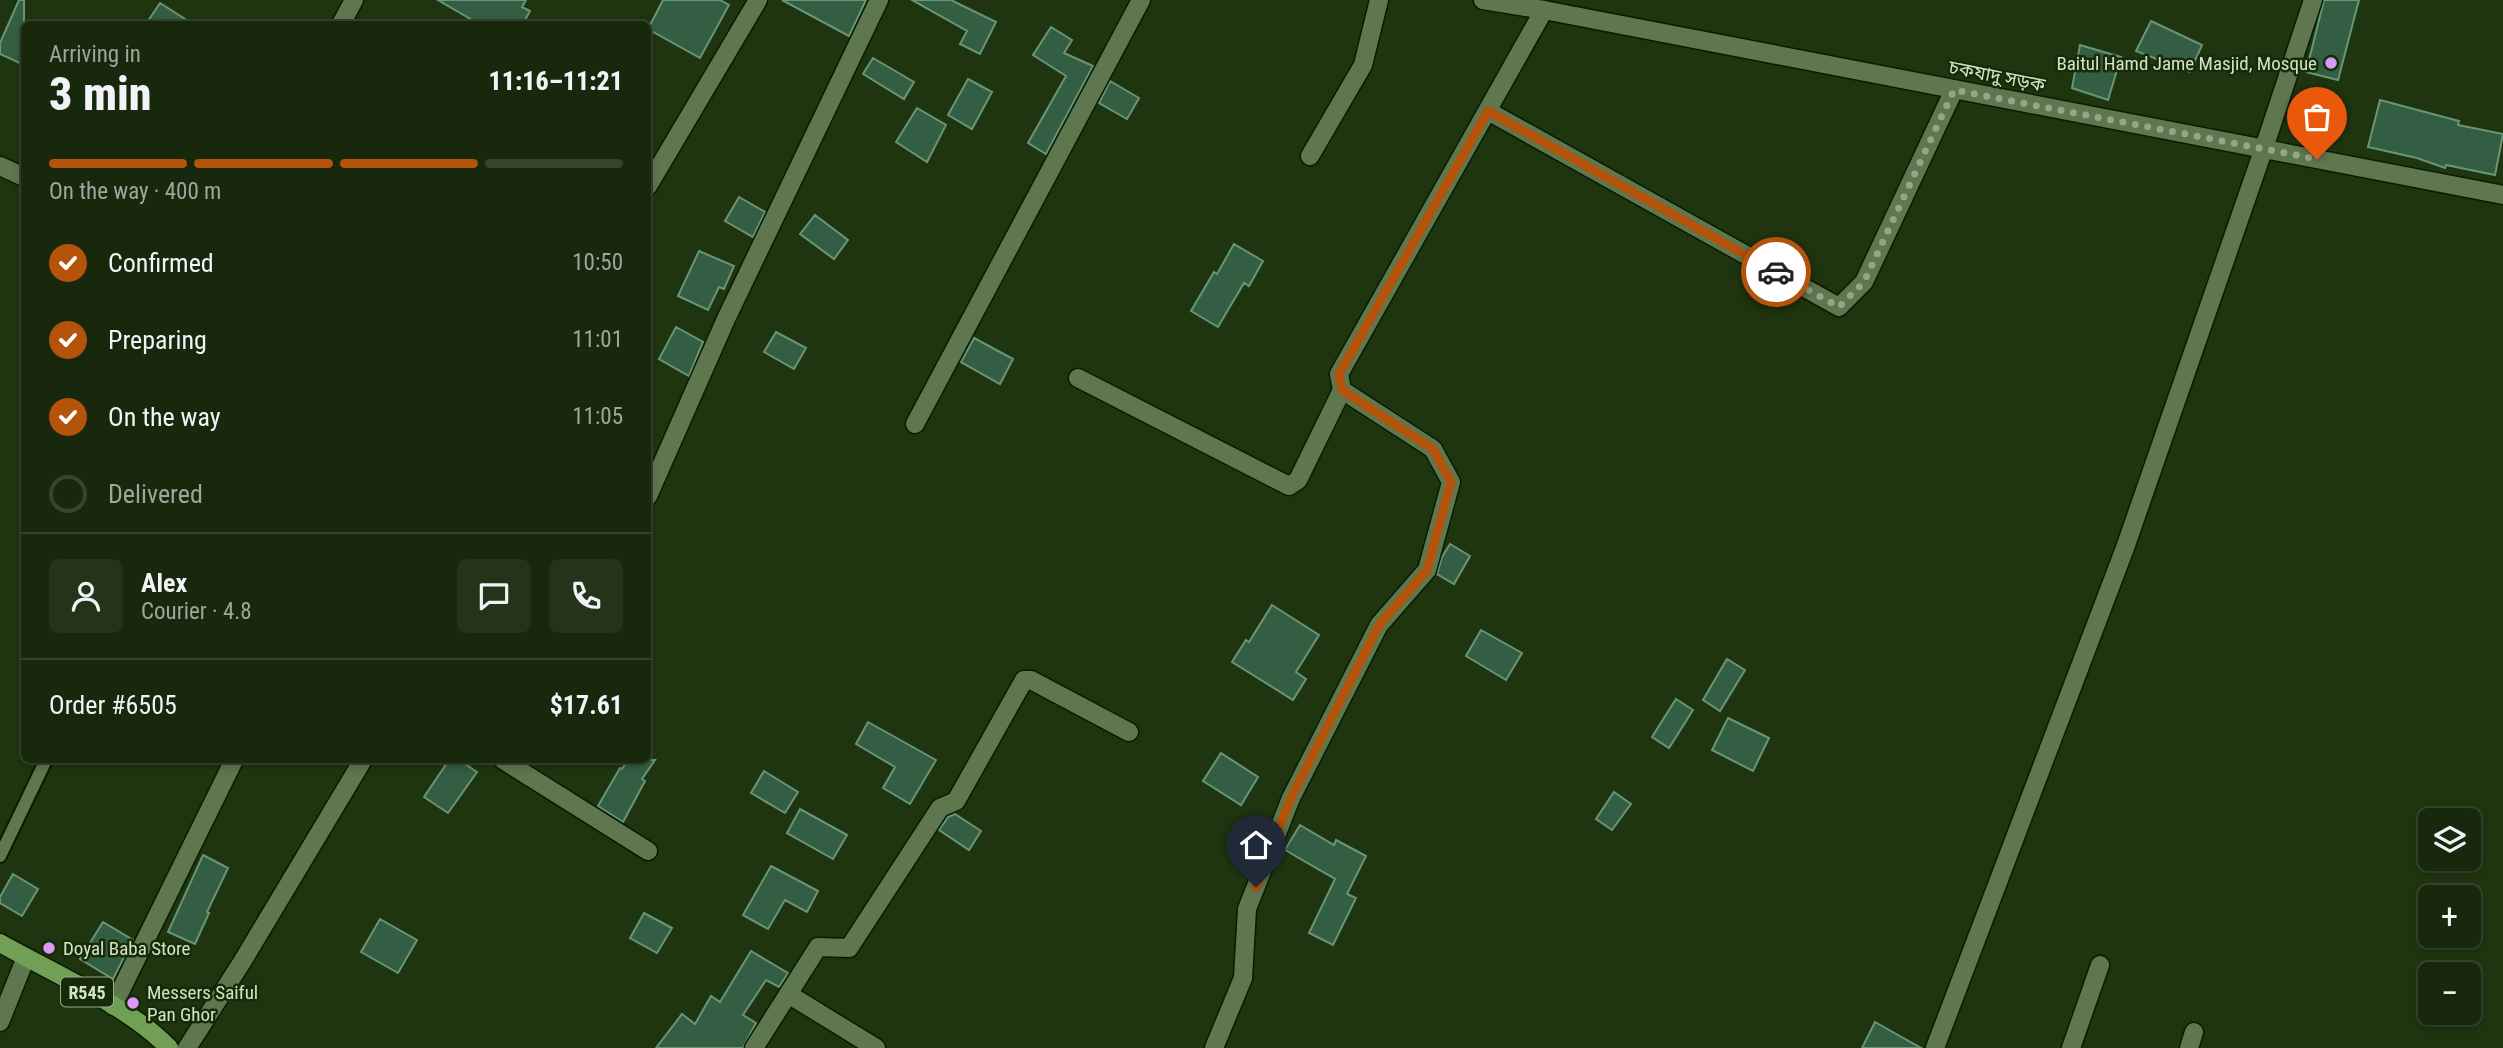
<!DOCTYPE html>
<html lang="en">
<head>
<meta charset="utf-8">
<style>
	body { margin:0; font-family:"Roboto Condensed","Noto Sans Bengali",sans-serif; background:#24341a; color:#f1f3f6; height:100vh; display:flex; flex-direction:column; font-size:26px; white-space:nowrap }
	* { box-sizing:border-box; margin:0 }
	p { font-size:23px; color:#9ea69d }
	.icon { flex:none; width:38px; height:38px; fill:none; stroke:currentColor; stroke-width:2; stroke-linecap:round; stroke-linejoin:round }
	.map { position:relative; flex:1; overflow:hidden }
	.side { position:absolute; left:21px; top:21px; width:630px; height:742px; display:flex; flex-direction:column; background:#17280c; border-radius:10px; box-shadow:0 4px 10px #0003,0 0 0 2px #36442d }
	.side>* { flex:none }
	.tools { position:absolute; left:2418px; top:808px; display:grid; gap:14px }
	.tools a { display:grid; place-items:center; width:63px; height:63px; border-radius:10px; background:#17280c; box-shadow:0 4px 10px #0003,0 0 0 2px #36442d; font-size:35px }
	.pin { position:absolute; display:grid; place-items:center; width:60px; height:60px; color:#fff; margin:-72px -30px; border-radius:50% 50% 50% 0; rotate:-45deg; box-shadow:0 0 7px #0007 }
	.pin .icon { rotate:45deg }
	.courier { position:absolute; display:grid; place-items:center; width:70px; height:70px; margin:-35px; border:5px solid #b45309; border-radius:50%; background:#fff; color:#222; box-shadow:0 2px 9px #0007 }
	.head em { font-style:normal; font-weight:800 }
	.head div { display:flex; flex-direction:column-reverse }
	.head { display:flex; align-items:center; justify-content:space-between; height:119px; padding:0 28px }
	h1 { font-size:46px; font-weight:800; line-height:52px }
	.bar { display:grid; grid-template-columns:repeat(4,1fr); gap:10px 7px; align-content:center; height:84px; padding:0 28px }
	.bar i { height:9px; border-radius:5px; background:#36442d }
	.bar .current { background:#b45309 }
	.bar p { grid-column:span 4 }
	.line { display:flex; align-items:center; gap:18px; padding:0 28px; border-top:2px solid #36442d }
	.line div { flex:1 }
	.round { display:grid; place-items:center; flex:none; width:74px; height:74px; border-radius:10px; background:#24341a }
	ol { padding:0 28px; list-style:none }
	li { display:flex; align-items:center; gap:21px; height:77px }
	li p { margin-inline-start:auto }
	li .icon { padding:7px; border-radius:50%; background:#b45309; color:#fff; stroke-width:4 }
	li:last-child { color:#9ea69d }
	li i { width:38px; height:38px; border:4px solid #36442d; border-radius:50% }
	.map>svg:first-child { display:block }
	.building { fill:#335e43; stroke:#699577; stroke-width:2 }
	.lines { fill:none; stroke-linecap:round; stroke-linejoin:round }
	.service-casing { stroke:#081c00; stroke-width:16 }
	.minor-casing { stroke:#081c00; stroke-width:21 }
	.tertiary-casing { stroke:#081c00; stroke-width:21 }
	.primary-casing { stroke:#081c00; stroke-width:21 }
	.service { stroke:#5e774f; stroke-width:12 }
	.minor { stroke:#5e774f; stroke-width:18 }
	.tertiary { stroke:#5e774f; stroke-width:18 }
	.primary { stroke:#729f56; stroke-width:18 }
	.done { stroke:#95a58a; stroke-width:7; stroke-dasharray:0 12.6 }
	.route { stroke:#b45309; stroke-width:9 }
	.poi-dot { fill:#d99af7; stroke:#162b06; stroke-width:2.5 }
	.labels { text-anchor:middle; dominant-baseline:central; stroke-width:5; stroke-linejoin:round; paint-order:stroke }
	.shield { fill:#162b06; stroke:#9bab91; stroke-width:2 }
	.shield-label { font-size:18px; font-weight:bold; fill:#d4e2cc }
	.poi-label { font-size:19px; fill:#d4e2cc; stroke:#162b06; text-anchor:start }
	.street-label { font-size:19px; fill:#d4e2cc; stroke:#162b06 }
</style>
</head>
<body>
<div class="map">
<svg width="2503" height="1048" viewBox="0 0 2503 1048">
	<rect width="100%" height="100%" fill="#1f3510"/>
	<path class="building" d="M19,0H24V65L0,54V43Z
		M438,0H526L522,7L530,11L523,24H479Z
		M663,0H720L729,5L700,58L648,29Z
		M782,0H866L849,36Z
		M912,0H951L996,22L980,54L960,44L967,31Z
		M2324,0H2359L2338,80L2306,72Z
		M160,3L193,24H146Z
		M2151,21L2202,45L2190,72L2136,51Z
		M1051,27L1072,40L1064,53L1093,66L1046,154L1028,143L1066,76L1033,55Z
		M2080,45L2121,57L2108,100L2072,88Z
		M873,58L914,82L904,99L863,74Z
		M968,79L992,92L972,129L948,115Z
		M1110,81L1139,98L1127,119L1099,103Z
		M2380,100L2459,121L2458,125L2503,134L2495,175L2446,165L2445,168L2417,158L2368,147Z
		M917,108L946,125L927,162L896,142Z
		M739,197L765,212L753,237L725,221Z
		M815,215L848,240L834,259L800,234Z
		M1234,244L1263,261L1249,286L1244,283L1218,327L1191,311L1214,272L1217,274Z
		M699,251L734,266L724,289L719,287L708,310L678,296Z
		M676,327L703,342L689,376L659,359Z
		M776,332L806,348L794,369L764,352Z
		M974,338L1013,359L1000,384L961,362Z
		M1450,544L1470,556L1454,584L1437,574L1442,557Z
		M1272,605L1319,635L1296,672L1306,679L1293,700L1232,662L1246,640L1249,642Z
		M1481,630L1522,653L1506,680L1466,656Z
		M1727,659L1745,670L1720,711L1703,700Z
		M1676,699L1693,710L1669,748L1652,737Z
		M1728,718L1769,738L1753,771L1712,750Z
		M868,722L936,760L910,804L883,788L895,767L856,744Z
		M1221,753L1258,777L1241,805L1203,781Z
		M449,760H459L477,772L448,813L424,797Z
		M628,760H655L642,779L645,781L623,822L598,806L620,768L622,769Z
		M764,771L798,792L785,813L751,793Z
		M1614,792L1631,804L1612,830L1596,819Z
		M800,809L847,835L833,859L787,833Z
		M955,814L981,831L969,850L939,830L948,817Z
		M1300,825L1334,845L1336,840L1366,856L1347,894L1356,898L1333,945L1309,933L1335,879L1285,850Z
		M203,855L228,868L207,912L209,913L195,944L168,932Z
		M771,866L818,891L807,912L785,900L768,929L743,915Z
		M13,874L38,889L22,916L0,903V897Z
		M644,913L672,928L657,953L630,938Z
		M380,919L417,940L398,973L361,952Z
		M103,922L133,940L113,979L80,959Z
		M751,951L788,973L779,987L766,980L743,1015L756,1023L743,1048H656L682,1014L695,1024L711,996L720,1002Z
		M1875,1022L1921,1048H1862Z"/>
	<g class="lines">
		<defs>
			<path id="service" d="M0,856L46,760"/>
			<path id="minor" d="M341,24L354,0
				M1488,111L1839,307L1864,282L1954,90
				M1310,156L1363,65L1379,0
				M0,166L24,177
				M648,186L758,0
				M1078,378L1289,486L1298,480L1342,390
				M915,424L1141,0
				M648,496L726,319L879,0
				M503,760L648,851
				M788,994L876,1048
				M113,1006L234,760
				M0,1022L26,957
				M187,1048L242,962L363,760
				M754,1048L818,947L849,948L940,808L956,801L1024,680H1031L1129,732
				M1214,1048L1243,978L1247,909L1291,798L1379,625L1427,570L1451,482L1433,449L1342,390L1339,374L1544,10
				M2071,1048L2100,965
				M2189,1048L2194,1032"/>
			<path id="tertiary" d="M1483,0L1544,10L2503,195
				M1935,1048L2125,548L2264,148L2313,0"/>
			<path id="primary" d="M0,943C51,972 129,1006 169,1048"/>
		</defs>
		<use href="#service" class="service-casing"/>
		<use href="#minor" class="minor-casing"/>
		<use href="#tertiary" class="tertiary-casing"/>
		<use href="#primary" class="primary-casing"/>
		<use href="#service" class="service"/>
		<use href="#minor" class="minor"/>
		<use href="#tertiary" class="tertiary"/>
		<use href="#primary" class="primary"/>
	</g>
	<g class="lines">
		<path class="done" d="M1776,272L1839,307L1864,282L1954,90L2317,159"/>
		<path class="route" d="M1256,887L1291,798L1379,625L1427,570L1451,482L1433,449L1342,390L1339,374L1488,111L1776,272"/>
	</g>
	<g class="poi-dot">
		<circle cx="2331" cy="63" r="7"/>
		<circle cx="49" cy="948" r="7"/>
		<circle cx="133" cy="1003" r="7"/>
	</g>
	<g class="labels">
		<rect class="shield" x="61" y="977.5" width="52" height="29" rx="5"/>
		<g class="shield-label">
			<text x="87" y="992">R545</text>
		</g>
		<g class="poi-label">
			<text x="2317" y="63" text-anchor="end">Baitul Hamd Jame Masjid, Mosque</text>
			<text x="63" y="948">Doyal Baba Store</text>
			<text x="147" y="992">Messers Saiful<tspan x="147" dy="22">Pan Ghor</tspan></text>
		</g>
		<g class="street-label">
			<text transform="translate(1997 76) rotate(11)">চকযাদু সড়ক</text>
		</g>
	</g>
</svg>
<div class="tools">
<a><svg class="icon" aria-label="layers" viewBox="0 0 24 24"><path d="M12 4l9 5-9 5-9-5zM3 14l9 5 9-5"/></svg></a>
<a>+</a>
<a>−</a>
</div>
<div class="pin" style="left:2317px;top:159px;background:#ea580c"><svg class="icon" aria-label="bag" viewBox="0 0 24 24"><path d="M5 8h14l-1 12H6zM9 8a3 3 0 0 1 6 0"/></svg></div>
<div class="pin" style="left:1256px;top:887px;background:#1f2937"><svg class="icon" aria-label="home" viewBox="0 0 24 24"><path d="M3 11l9-7 9 7M6 9v11h12V9"/></svg></div>
<div class="courier" style="left:1776px;top:272px"><svg class="icon" aria-label="car" viewBox="0 0 24 24"><path d="M5 17H2v-5l4-1 3-4h7l3 4 3 1v5h-3M9 17h6M6 11h13"/><circle cx="7" cy="17" r="2"/><circle cx="17" cy="17" r="2"/></svg></div>
<section class="side">
<div class="head"><div><h1>3 min</h1><p>Arriving in</p></div><em>11:16–11:21</em></div>
<div class="bar"><i class="current"></i><i class="current"></i><i class="current"></i><i></i><p>On the way · 400 m</p></div>
<ol>
<li><svg class="icon" aria-label="check" viewBox="0 0 24 24"><path d="M5 12l5 5 9-10"/></svg>Confirmed<p>10:50</p></li>
<li><svg class="icon" aria-label="check" viewBox="0 0 24 24"><path d="M5 12l5 5 9-10"/></svg>Preparing<p>11:01</p></li>
<li><svg class="icon" aria-label="check" viewBox="0 0 24 24"><path d="M5 12l5 5 9-10"/></svg>On the way<p>11:05</p></li>
<li><i></i>Delivered</li>
</ol>
<div class="line" style="height:126px"><a class="round"><svg class="icon" aria-label="person" viewBox="0 0 24 24"><circle cx="12" cy="8" r="4"/><path d="M4 21q1-7 8-7t8 7"/></svg></a><div><b>Alex</b><p>Courier · 4.8</p></div><a class="round"><svg class="icon" aria-label="chat" viewBox="0 0 24 24"><path d="M4 5h16v11H9l-5 4z"/></svg></a><a class="round"><svg class="icon" aria-label="phone" viewBox="0 0 24 24"><path d="M5 4h4l2 5-3 2q2 4 5 5l2-3 5 2v4C11 20 4 13 5 4z"/></svg></a></div>
<div class="line" style="height:91px"><div>Order #6505</div><b>$17.61</b></div>
</section>
</div>
</body>
</html>
